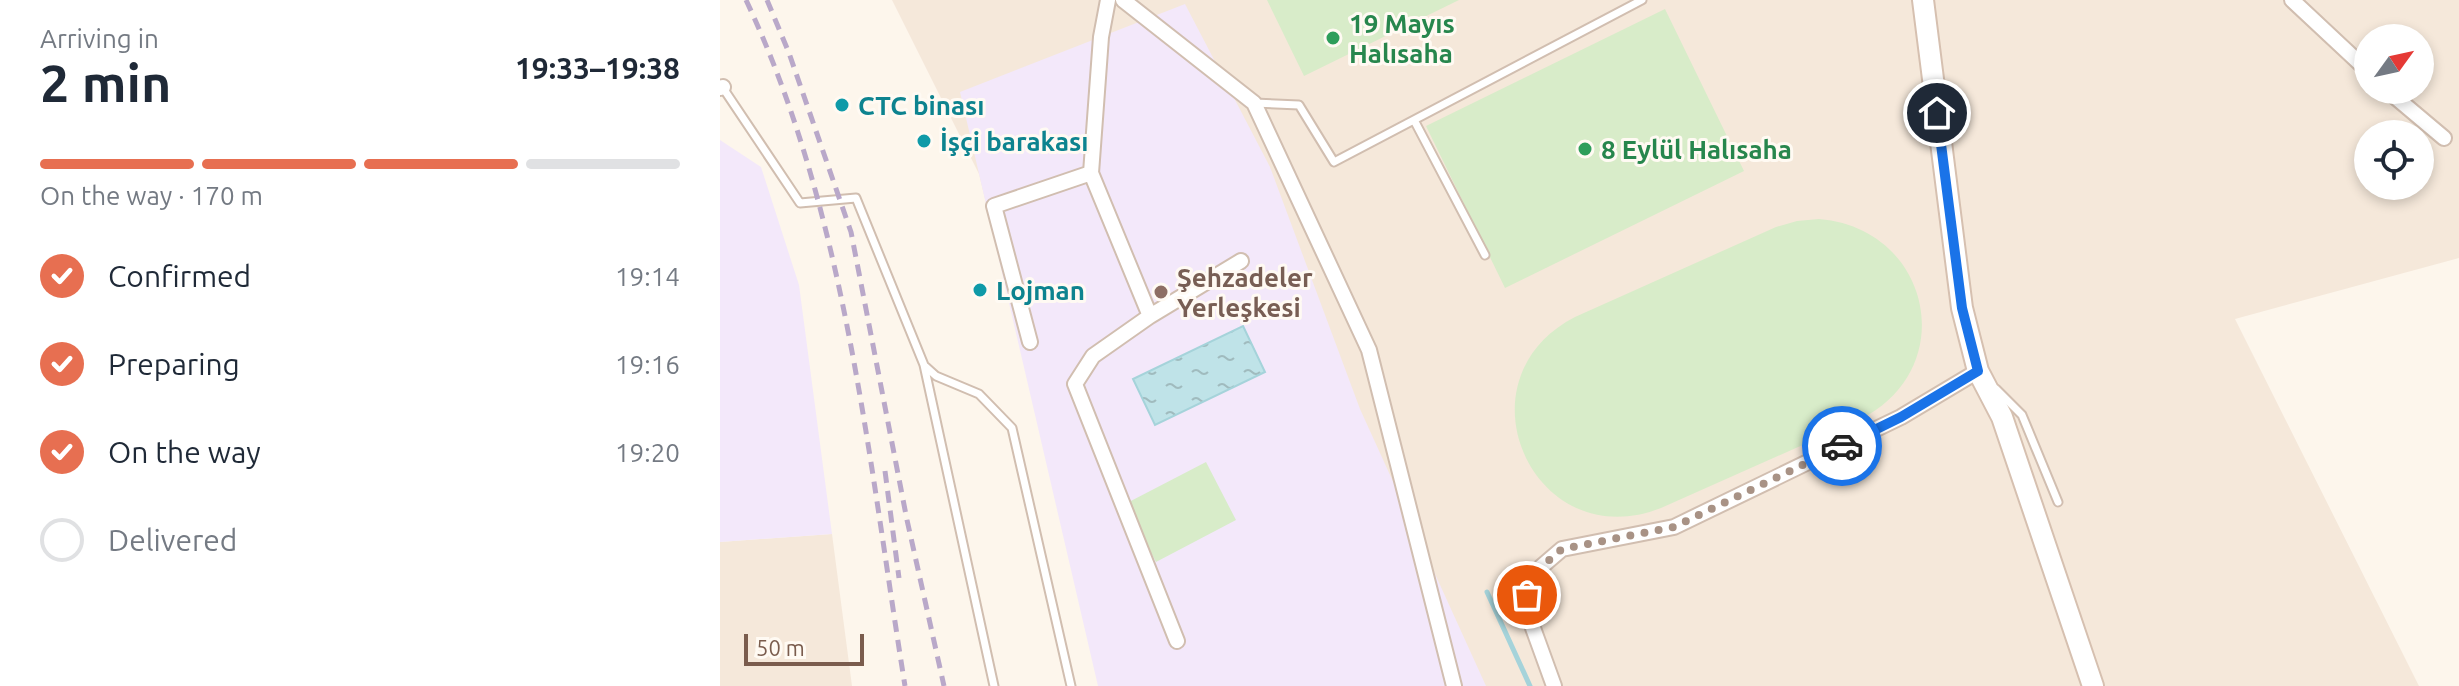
<!DOCTYPE html>
<html lang="en">
<head>
<meta charset="utf-8">
<style>
	body { margin:0; font-family:Ubuntu,sans-serif; background:#f6f6f7; color:#1f2937; height:100vh; display:flex; flex-direction:column; font-size:30px; white-space:nowrap }
	* { box-sizing:border-box; margin:0 }
	p { font-size:26px; color:#747a83 }
	.icon { flex:none; width:44px; height:44px; fill:none; stroke:currentColor; stroke-width:2; stroke-linecap:round; stroke-linejoin:round }
	.map { position:relative; flex:1; overflow:hidden }
	.sheet { display:flex; flex-direction:column; background:#fff; width:720px }
	.sheet>* { flex:none }
	.needle { width:52px; rotate:57deg }
	.controls { position:absolute; left:1634px; top:24px; display:grid; gap:16px }
	.controls a { display:grid; place-items:center; width:80px; height:80px; border-radius:50%; background:#fff; box-shadow:0 4px 12px #0003; font-size:40px }
	.scale { position:absolute; left:24px; bottom:20px; width:120px; box-sizing:border-box; padding-left:8px; border:4px solid #7a5c4d; border-top:0; font-size:22px; line-height:28px; white-space:nowrap; color:#7a5c4d; -webkit-text-stroke:6px #fffaf3; paint-order:stroke }
	.pin { position:absolute; display:grid; place-items:center; width:68px; height:68px; color:#fff; margin:-34px; border:4px solid #fff; border-radius:50%; box-shadow:0 2px 8px #0007 }
	.courier { position:absolute; display:grid; place-items:center; width:80px; height:80px; margin:-40px; border:6px solid #1a73e8; border-radius:50%; background:#fff; color:#222; box-shadow:0 2px 10px #0007 }
	.summary em { font-style:normal; font-weight:700 }
	.summary div { display:flex; flex-direction:column-reverse }
	.summary { display:flex; align-items:center; justify-content:space-between; height:136px; padding:0 40px }
	h1 { font-size:52px; font-weight:700; line-height:60px }
	.bar { display:grid; grid-template-columns:repeat(4,1fr); gap:12px 8px; align-content:center; height:96px; padding:0 40px }
	.bar i { height:10px; border-radius:6px; background:#e0e1e3 }
	.bar .current { background:#e76f51 }
	.bar p { grid-column:span 4 }
	ol { padding:0 40px; list-style:none }
	li { display:flex; align-items:center; gap:24px; height:88px }
	li p { margin-inline-start:auto }
	li .icon { padding:8px; border-radius:50%; background:#e76f51; color:#fff; stroke-width:4 }
	li:last-child { color:#747a83 }
	li i { width:44px; height:44px; border:4px solid #e0e1e3; border-radius:50% }
	main { display:flex; flex:1; min-height:0 }
	.map>svg:first-child { display:block }
	.residential { fill:#f5e8da; fill-rule:evenodd }
	.education { fill:#f3e8fa }
	.grass { fill:#d8ecc9 }
	.water { fill:url(#water-ripples); stroke:#a5d3da; stroke-width:2 }
	.lines { fill:none; stroke-linecap:round; stroke-linejoin:round }
	.stream { stroke:#a5d3da; stroke-width:5 }
	.lane-casing { stroke:#d1beb0; stroke-width:11 }
	.street-casing { stroke:#d1beb0; stroke-width:18 }
	.secondary-casing { stroke:#d6c0b0; stroke-width:24 }
	.lane { stroke:#fff; stroke-width:7 }
	.street { stroke:#fff; stroke-width:14 }
	.secondary { stroke:#fff; stroke-width:20 }
	.rail { stroke:#b9a8c9; stroke-width:5; stroke-dasharray:12 8; stroke-linecap:butt }
	.done { stroke:#a89285; stroke-width:8; stroke-dasharray:0 14.4 }
	.route { stroke:#1a73e8; stroke-width:10 }
	.leisure-dot { fill:#2e9e5b; stroke:#fffaf3; stroke-width:3 }
	.culture-dot { fill:#0f9aa8; stroke:#fffaf3; stroke-width:3 }
	.education-dot { fill:#8d6e63; stroke:#fffaf3; stroke-width:3 }
	.labels { text-anchor:middle; dominant-baseline:central; stroke-width:6; stroke-linejoin:round; paint-order:stroke }
	.leisure-label { font-size:26px; font-weight:bold; fill:#27864d; stroke:#fffaf3; text-anchor:start }
	.culture-label { font-size:26px; font-weight:bold; fill:#0d838f; stroke:#fffaf3; text-anchor:start }
	.education-label { font-size:26px; font-weight:bold; fill:#785e54; stroke:#fffaf3; text-anchor:start }
</style>
</head>
<body>
<main>
<section class="sheet">
<div class="summary"><div><h1>2 min</h1><p>Arriving in</p></div><em>19:33–19:38</em></div>
<div class="bar"><i class="current"></i><i class="current"></i><i class="current"></i><i></i><p>On the way · 170 m</p></div>
<ol>
<li><svg class="icon" aria-label="check" viewBox="0 0 24 24"><path d="M5 12l5 5 9-10"/></svg>Confirmed<p>19:14</p></li>
<li><svg class="icon" aria-label="check" viewBox="0 0 24 24"><path d="M5 12l5 5 9-10"/></svg>Preparing<p>19:16</p></li>
<li><svg class="icon" aria-label="check" viewBox="0 0 24 24"><path d="M5 12l5 5 9-10"/></svg>On the way<p>19:20</p></li>
<li><i></i>Delivered</li>
</ol>
</section>
<div class="map">
<svg width="1739" height="686" viewBox="0 0 1739 686">
	<defs>
		<pattern id="water-ripples" width="26" height="14" patternUnits="userSpaceOnUse" patternTransform="scale(2)"><rect width="26" height="14" fill="#bfe3e8"/><path d="M2 4q2-2 4 0t4 0M15 11q2-2 4 0t4 0" fill="none" stroke="#a0bbbe"/></pattern>
	</defs>
	<rect width="100%" height="100%" fill="#fdf6ec"/>
	<path class="residential" d="M172,0H1739V258L1515,319L1699,686H383L259,174ZM1648,38H1700V90H1648ZM1648,134H1700V186H1648Z
		M112,534L132,686H0V542Z"/>
	<path class="education" d="M465,4L550,167L640,409L766,686H378L240,92Z
		M0,140L41,167L79,285L112,534L0,542Z"/>
	<path class="grass" d="M547,0H739L584,76Z
		M945,9L1024,171L785,288L706,126Z
		M1099,219C1210,228 1242,367 1141,419L941,508C814,558 733,380 855,317L1056,227L1077,221Z
		M486,462L516,520L436,562L405,504Z"/>
	<path class="water" d="M523,326L545,372L435,425L413,379Z"/>
	<g class="lines">
		<path class="stream" d="M767,592L810,686"/>
		<defs>
			<path id="lane" d="M1,85L80,203L136,198L204,365L274,686
				M534,103L579,105L614,162L922,0
				M694,120L765,255
				M206,367L216,376L259,394L292,428L351,686
				M1276,389L1302,415L1338,502"/>
			<path id="street" d="M388,0L381,37L371,173L430,316
				M403,0L534,103L649,350L734,686
				M1572,0L1648,71
				M0,88L3,87
				M1667,90L1724,138
				M310,342L274,206L371,173
				M457,641L355,384L373,356L430,316L521,261
				M834,686L813,628L807,595L814,573L842,549L954,527L1181,417L1258,371"/>
			<path id="secondary" d="M1203,0L1242,308L1258,371L1282,417L1373,686"/>
		</defs>
		<use href="#lane" class="lane-casing"/>
		<use href="#street" class="street-casing"/>
		<use href="#secondary" class="secondary-casing"/>
		<use href="#lane" class="lane"/>
		<use href="#street" class="street"/>
		<use href="#secondary" class="secondary"/>
		<path class="rail" d="M26,0C126,212 148,457 185,686
			M47,0L69,53L131,232L187,520L224,686
			M165,471L179,578"/>
	</g>
	<g class="lines">
		<path class="done" d="M807,595L814,573L842,549L954,527L1122,446"/>
		<path class="route" d="M1122,446L1181,417L1258,371L1242,308L1217,113"/>
	</g>
	<g class="leisure-dot">
		<circle cx="613" cy="38" r="8"/>
		<circle cx="865" cy="149" r="8"/>
	</g>
	<g class="culture-dot">
		<circle cx="122" cy="105" r="8"/>
		<circle cx="204" cy="141" r="8"/>
		<circle cx="260" cy="290" r="8"/>
	</g>
	<circle class="education-dot" cx="441" cy="292" r="8"/>
	<g class="labels">
		<g class="leisure-label">
			<text x="629" y="23">19 Mayıs<tspan x="629" dy="30">Halısaha</tspan></text>
			<text x="881" y="149">8 Eylül Halısaha</text>
		</g>
		<g class="culture-label">
			<text x="138" y="105">CTC binası</text>
			<text x="220" y="141">İşçi barakası</text>
			<text x="276" y="290">Lojman</text>
		</g>
		<g class="education-label">
			<text x="457" y="277">Şehzadeler<tspan x="457" dy="30">Yerleşkesi</tspan></text>
		</g>
	</g>
</svg>
<div class="controls">
<a><svg class="needle" viewBox="-14 -14 28 28"><path d="M0-13l5 13h-10z" fill="#e53935"/><path d="M0 13l5-13h-10z" fill="#747a83"/></svg></a>
<a><svg class="icon" aria-label="locate" viewBox="0 0 24 24"><circle cx="12" cy="12" r="6"/><path d="M12 2v4M12 18v4M2 12h4M18 12h4"/></svg></a>
</div>
<div class="scale">50 m</div>
<div class="pin" style="left:807px;top:595px;background:#ea580c"><svg class="icon" aria-label="bag" viewBox="0 0 24 24"><path d="M5 8h14l-1 12H6zM9 8a3 3 0 0 1 6 0"/></svg></div>
<div class="pin" style="left:1217px;top:113px;background:#1f2937"><svg class="icon" aria-label="home" viewBox="0 0 24 24"><path d="M3 11l9-7 9 7M6 9v11h12V9"/></svg></div>
<div class="courier" style="left:1122px;top:446px"><svg class="icon" aria-label="car" viewBox="0 0 24 24"><path d="M5 17H2v-5l4-1 3-4h7l3 4 3 1v5h-3M9 17h6M6 11h13"/><circle cx="7" cy="17" r="2"/><circle cx="17" cy="17" r="2"/></svg></div>
</div>
</main>
</body>
</html>
